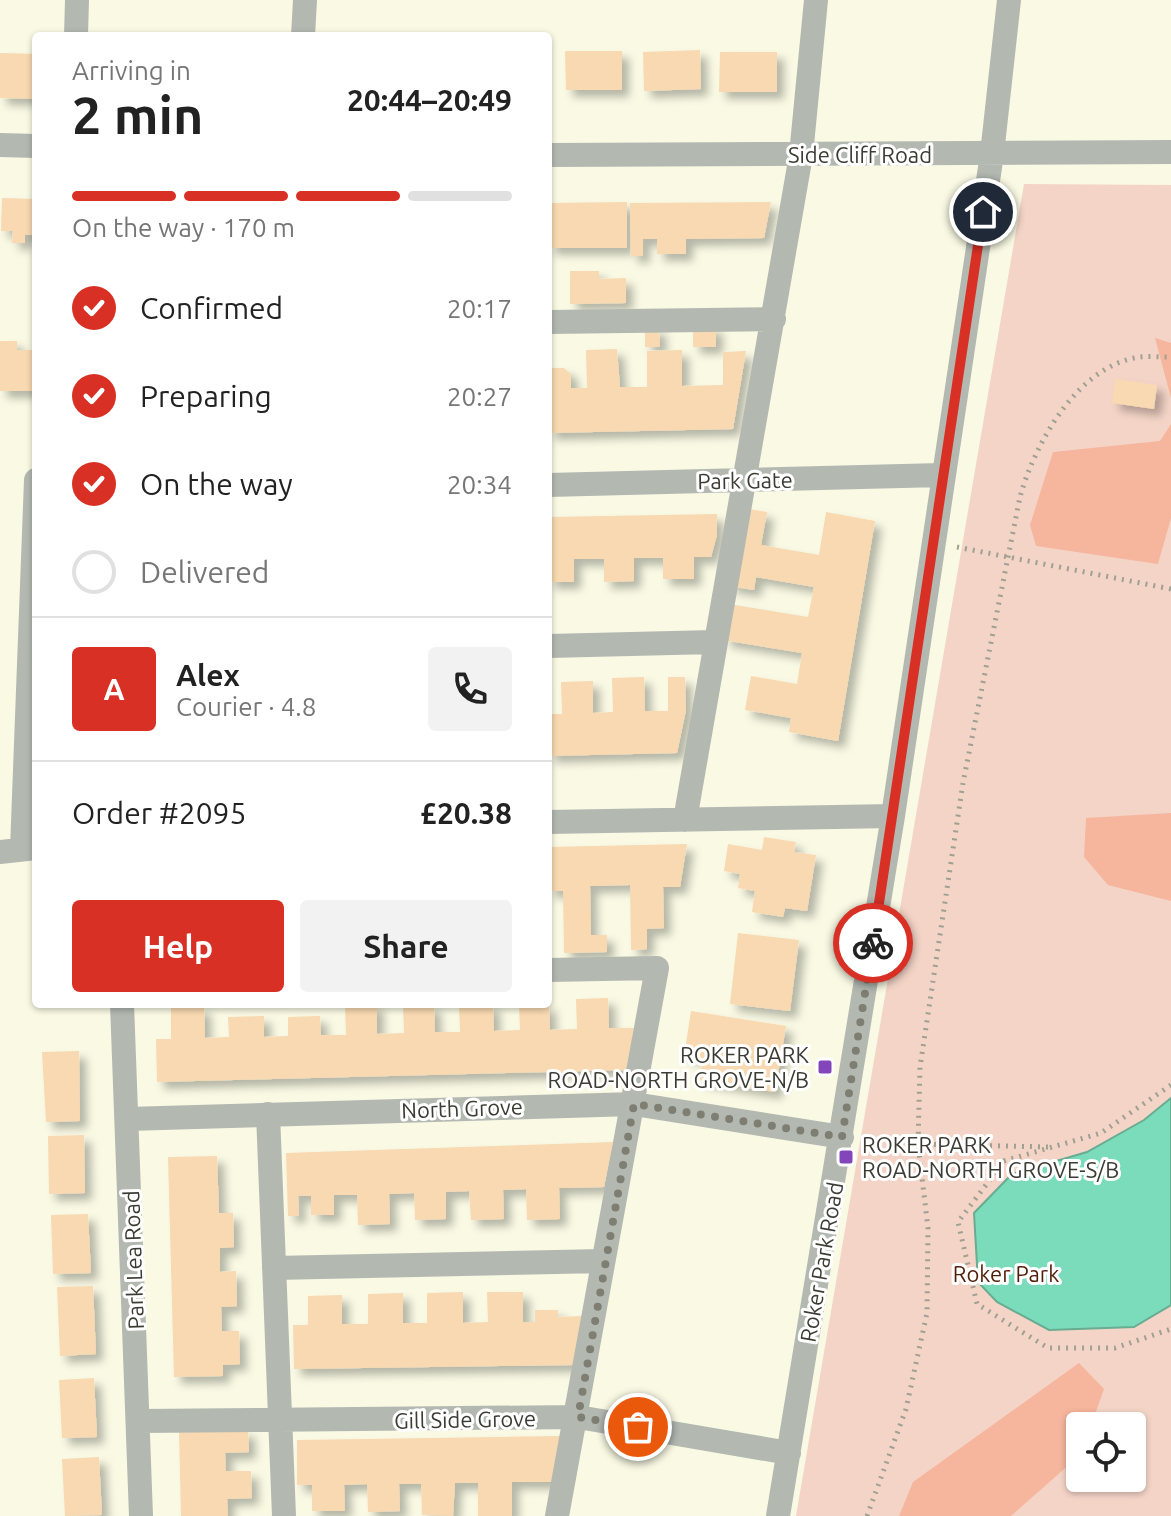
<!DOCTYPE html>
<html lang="en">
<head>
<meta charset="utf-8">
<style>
	body { margin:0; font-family:Ubuntu,sans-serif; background:#f2f2f2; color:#222; height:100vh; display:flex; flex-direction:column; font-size:30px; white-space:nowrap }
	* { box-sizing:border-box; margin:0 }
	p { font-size:26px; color:#767676 }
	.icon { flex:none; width:44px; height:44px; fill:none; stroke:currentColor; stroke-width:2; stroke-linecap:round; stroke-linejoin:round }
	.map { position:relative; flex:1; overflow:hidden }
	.panel { position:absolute; left:32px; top:32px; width:520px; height:976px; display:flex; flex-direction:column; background:#fff; border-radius:8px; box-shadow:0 2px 6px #0004 }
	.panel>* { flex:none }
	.controls { position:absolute; left:1066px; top:1412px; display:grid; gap:16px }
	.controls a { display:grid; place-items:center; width:80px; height:80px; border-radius:8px; background:#fff; box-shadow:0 2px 6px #0004; font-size:40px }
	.pin { position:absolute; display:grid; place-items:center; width:68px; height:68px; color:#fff; margin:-34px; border:4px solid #fff; border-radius:50%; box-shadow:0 2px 8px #0007 }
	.courier { position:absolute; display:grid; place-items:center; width:80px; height:80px; margin:-40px; border:6px solid #d93025; border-radius:50%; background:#fff; color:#222; box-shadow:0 2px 10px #0007 }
	.head em { font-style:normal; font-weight:700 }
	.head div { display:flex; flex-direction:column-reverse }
	.head { display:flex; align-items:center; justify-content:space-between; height:136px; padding:0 40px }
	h1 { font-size:52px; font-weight:700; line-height:60px }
	.bar { display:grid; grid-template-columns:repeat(4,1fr); gap:12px 8px; align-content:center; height:96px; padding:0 40px }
	.bar i { height:10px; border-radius:6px; background:#e0e0e0 }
	.bar .on { background:#d93025 }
	.bar p { grid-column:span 4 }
	.line { display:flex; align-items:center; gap:20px; padding:0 40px; border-top:2px solid #e0e0e0 }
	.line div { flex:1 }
	.round { display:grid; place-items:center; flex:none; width:84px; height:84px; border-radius:8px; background:#f2f2f2 }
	ol { padding:0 40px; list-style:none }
	li { display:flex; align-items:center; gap:24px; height:88px }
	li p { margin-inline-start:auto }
	li .icon { padding:8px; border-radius:50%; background:#d93025; color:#fff; stroke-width:4 }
	li:last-child { color:#767676 }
	li i { width:44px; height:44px; border:4px solid #e0e0e0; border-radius:50% }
	.cta { display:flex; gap:16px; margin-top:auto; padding:16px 40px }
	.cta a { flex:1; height:92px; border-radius:8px; background:#d93025; color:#fff; font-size:32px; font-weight:700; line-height:92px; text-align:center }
	.cta a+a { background:#f2f2f2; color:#222 }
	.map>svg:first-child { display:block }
	.green { fill:#f4d4c7; fill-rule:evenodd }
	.forest { fill:#f6b59d }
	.water { fill:#7bdcbb; stroke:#68ac92; stroke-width:2 }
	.building { fill:#f8d9b1; filter:url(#shadow) }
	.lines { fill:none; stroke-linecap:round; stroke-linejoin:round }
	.path { stroke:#a0a091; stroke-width:5; stroke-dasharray:2 6; stroke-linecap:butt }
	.minor { stroke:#b3b8b1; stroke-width:24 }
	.done { stroke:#7e7e72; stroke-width:8; stroke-dasharray:0 14.4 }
	.route { stroke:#d93025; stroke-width:10 }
	.poi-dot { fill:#8245ba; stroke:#fff; stroke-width:3 }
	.labels { text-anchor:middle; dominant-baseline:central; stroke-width:6; stroke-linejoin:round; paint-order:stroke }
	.street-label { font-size:22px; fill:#3c3c34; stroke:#fff }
	.poi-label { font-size:22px; fill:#3c3c34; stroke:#fff; text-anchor:end }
	.park-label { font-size:22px; fill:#501f0a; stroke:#fff }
</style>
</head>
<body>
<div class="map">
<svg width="1171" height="1516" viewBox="0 0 1171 1516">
	<defs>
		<filter id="shadow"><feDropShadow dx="7" dy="7" stdDeviation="4" flood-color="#0004"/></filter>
	</defs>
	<rect width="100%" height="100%" fill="#f9f9e4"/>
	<path class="green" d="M1024,184L1171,185V1516H796ZM1080,1426H1132V1478H1080Z"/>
	<path class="forest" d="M1155,338L1171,343V398Z
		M1171,424V518L1158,564L1036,546L1030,525L1053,452L1160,441Z
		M1171,813V901L1108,885L1084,857L1086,818Z
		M1079,1363L1104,1389L1091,1426H1080V1455L1011,1516H899L913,1482Z"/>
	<path class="water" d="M1171,1098V1305L1134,1327L1049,1330L997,1302L978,1282L974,1213L1012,1174L1087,1152L1144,1120Z"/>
	<path class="building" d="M700,50L701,89L644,91L643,52Z
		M565,51H622V90H566Z
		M720,52H777V92H719Z
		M0,53L36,54V99L0,98Z
		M2,198L36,199V235H25V243H12L13,231H1Z
		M627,202V248H548V203Z
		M771,202L764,238L686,239V254H657V239H643V256H631L630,203Z
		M570,271H599V279L626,278V303L570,304Z
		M716,326V347H693V327Z
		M659,327L660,347H645V328Z
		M0,341H17V350H36V391H0Z
		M617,349L620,387H647V351L682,350V386L723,385V352L746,351L733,429L548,433L549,368H564L571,374V388H587L586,350Z
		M1115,379L1157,385L1154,409L1112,403Z
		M742,508L767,512L761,545L819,555L826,512L875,521L838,741L789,732L791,718L745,710L751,676L797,684L802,653L723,640L729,604L808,617L814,587L756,577L754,590L728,586Z
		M717,514V535L711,557H694V579H663V558H634V581L604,582V559H574V582H548V517Z
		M644,677L645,711H668V677H685L686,710L677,753L548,756V714H562L561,682L593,681V713L613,712L612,678Z
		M764,837L796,842L794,852L816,855L807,911L785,908L783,917L752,912L755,891L738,888L740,874L724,871L728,844L762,850Z
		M687,844L680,887H663L664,928L647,929V949L631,950L630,885L590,886L591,935H607V952L564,953L563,891H548V847Z
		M738,933L799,940L790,1011L730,1004Z
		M608,998L609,1028H634L626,1070L157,1082L156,1039H171V1007H204L205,1038L229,1037L228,1017L264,1016V1037L288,1036V1017L320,1016L321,1035H346L345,1004H377V1034L404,1033L403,1005H434L435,1032H460L459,1004H493L494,1031L520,1030L519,1004H549L550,1030L577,1029L576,999Z
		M691,1011L786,1026L775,1092L699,1080L703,1060L684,1056Z
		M79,1051L80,1121L46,1122L42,1052Z
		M84,1135L85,1193L49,1194L48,1136Z
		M613,1142L604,1187L559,1188L560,1219L527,1220L526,1189L503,1190L504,1219L471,1220L469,1191L446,1192V1219L415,1220L414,1193L389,1194L390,1224L358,1225L357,1195H334V1215H311V1196H298L299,1216H288L286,1153Z
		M217,1156L219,1213H233L234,1247L220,1248V1272L236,1271L237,1306L221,1307L222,1331H239L240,1364L223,1365V1376L174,1377L168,1157Z
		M88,1214L91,1273L53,1274L51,1215Z
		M93,1286L96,1354L60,1356L57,1287Z
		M463,1292V1323L488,1322L487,1292H523V1322H535V1310H558V1317L582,1316L573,1365L294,1369L293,1325H308V1296L342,1295V1324H368V1294L403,1293V1323H427V1293Z
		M94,1378L97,1437L62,1438L59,1380Z
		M248,1430L249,1452L225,1453L226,1471H251L252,1498L227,1499L228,1516H181L179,1432Z
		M562,1436L553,1482H512V1516H478V1483H455L453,1516L422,1515L421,1484H399L400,1511L368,1512L367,1484L344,1485L345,1511H312V1485H297V1440Z
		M99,1457L102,1515L65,1516L62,1459Z"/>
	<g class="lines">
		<path class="path" d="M957,547L1171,589
			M1171,1085L1101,1133L1004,1161L958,1222L977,1304L1048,1348H1115L1171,1329
			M918,1144L1049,1147
			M867,1516L906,1409L927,1313L928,1228L918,1144L920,1067L963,783L1020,497C1035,443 1078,365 1140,357C1150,356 1161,357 1171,357"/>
		<path class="minor" d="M76,36L77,0
			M303,36L305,0
			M0,145L36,146
			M548,155L1171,152
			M548,322L774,319
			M548,485L942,475
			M548,646L714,642
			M685,820L801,155L816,0
			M548,822L893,816
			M22,849L36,480
			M0,852L36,848
			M548,970L657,968L557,1516
			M122,1004L141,1516
			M268,1114L284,1516
			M128,1119L634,1104L842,1137
			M274,1268L603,1261
			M139,1421L578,1417L789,1453
			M778,1516L893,816L992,154L1009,0"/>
	</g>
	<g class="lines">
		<path class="done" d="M638,1427L578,1417L634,1104L842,1137L873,943"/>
		<path class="route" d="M873,943L983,212"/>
	</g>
	<g class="poi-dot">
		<rect x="817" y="1059" width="16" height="16" rx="4"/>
		<rect x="838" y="1149" width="16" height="16" rx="4"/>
	</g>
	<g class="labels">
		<g class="street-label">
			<text x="860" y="154">Side Cliff Road</text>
			<text transform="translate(745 480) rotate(-1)">Park Gate</text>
			<text transform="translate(462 1108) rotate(-2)">North Grove</text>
			<text transform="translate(133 1260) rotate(-92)">Park Lea Road</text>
			<text transform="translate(821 1262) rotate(-80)">Roker Park Road</text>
			<text transform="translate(465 1419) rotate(-1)">Gill Side Grove</text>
		</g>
		<g class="poi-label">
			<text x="809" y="1054">ROKER PARK<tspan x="809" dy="25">ROAD-NORTH GROVE-N/B</tspan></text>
			<text x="862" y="1144" text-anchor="start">ROKER PARK<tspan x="862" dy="25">ROAD-NORTH GROVE-S/B</tspan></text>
		</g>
		<g class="park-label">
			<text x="1006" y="1273">Roker Park</text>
		</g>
	</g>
</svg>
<div class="controls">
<a><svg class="icon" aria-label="locate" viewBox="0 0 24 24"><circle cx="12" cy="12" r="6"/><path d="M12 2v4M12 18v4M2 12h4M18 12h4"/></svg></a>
</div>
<div class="pin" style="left:638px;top:1427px;background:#ea580c"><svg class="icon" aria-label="bag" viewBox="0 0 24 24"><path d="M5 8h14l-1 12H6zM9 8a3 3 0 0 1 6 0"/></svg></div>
<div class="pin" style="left:983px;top:212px;background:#1f2937"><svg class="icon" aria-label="home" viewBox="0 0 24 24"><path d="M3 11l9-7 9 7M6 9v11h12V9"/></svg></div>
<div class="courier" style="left:873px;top:943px"><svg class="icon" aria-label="bike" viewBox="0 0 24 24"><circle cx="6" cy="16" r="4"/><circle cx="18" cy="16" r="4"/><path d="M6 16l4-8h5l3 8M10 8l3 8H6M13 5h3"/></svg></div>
<section class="panel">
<div class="head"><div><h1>2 min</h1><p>Arriving in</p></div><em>20:44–20:49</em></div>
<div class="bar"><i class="on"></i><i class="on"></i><i class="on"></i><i></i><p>On the way · 170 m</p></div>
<ol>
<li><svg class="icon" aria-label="check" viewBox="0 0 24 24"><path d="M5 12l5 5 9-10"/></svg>Confirmed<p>20:17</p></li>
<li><svg class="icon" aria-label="check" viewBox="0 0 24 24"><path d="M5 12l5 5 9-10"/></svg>Preparing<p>20:27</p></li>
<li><svg class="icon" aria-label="check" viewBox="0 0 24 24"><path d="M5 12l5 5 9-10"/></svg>On the way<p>20:34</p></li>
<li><i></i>Delivered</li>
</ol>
<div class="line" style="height:144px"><b class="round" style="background:#d93025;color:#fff">A</b><div><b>Alex</b><p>Courier · 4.8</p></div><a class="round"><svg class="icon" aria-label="phone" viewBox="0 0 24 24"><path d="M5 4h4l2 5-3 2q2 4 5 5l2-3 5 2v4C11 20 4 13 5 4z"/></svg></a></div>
<div class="line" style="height:104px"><div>Order #2095</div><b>£20.38</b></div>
<div class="cta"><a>Help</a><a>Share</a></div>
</section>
</div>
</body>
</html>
